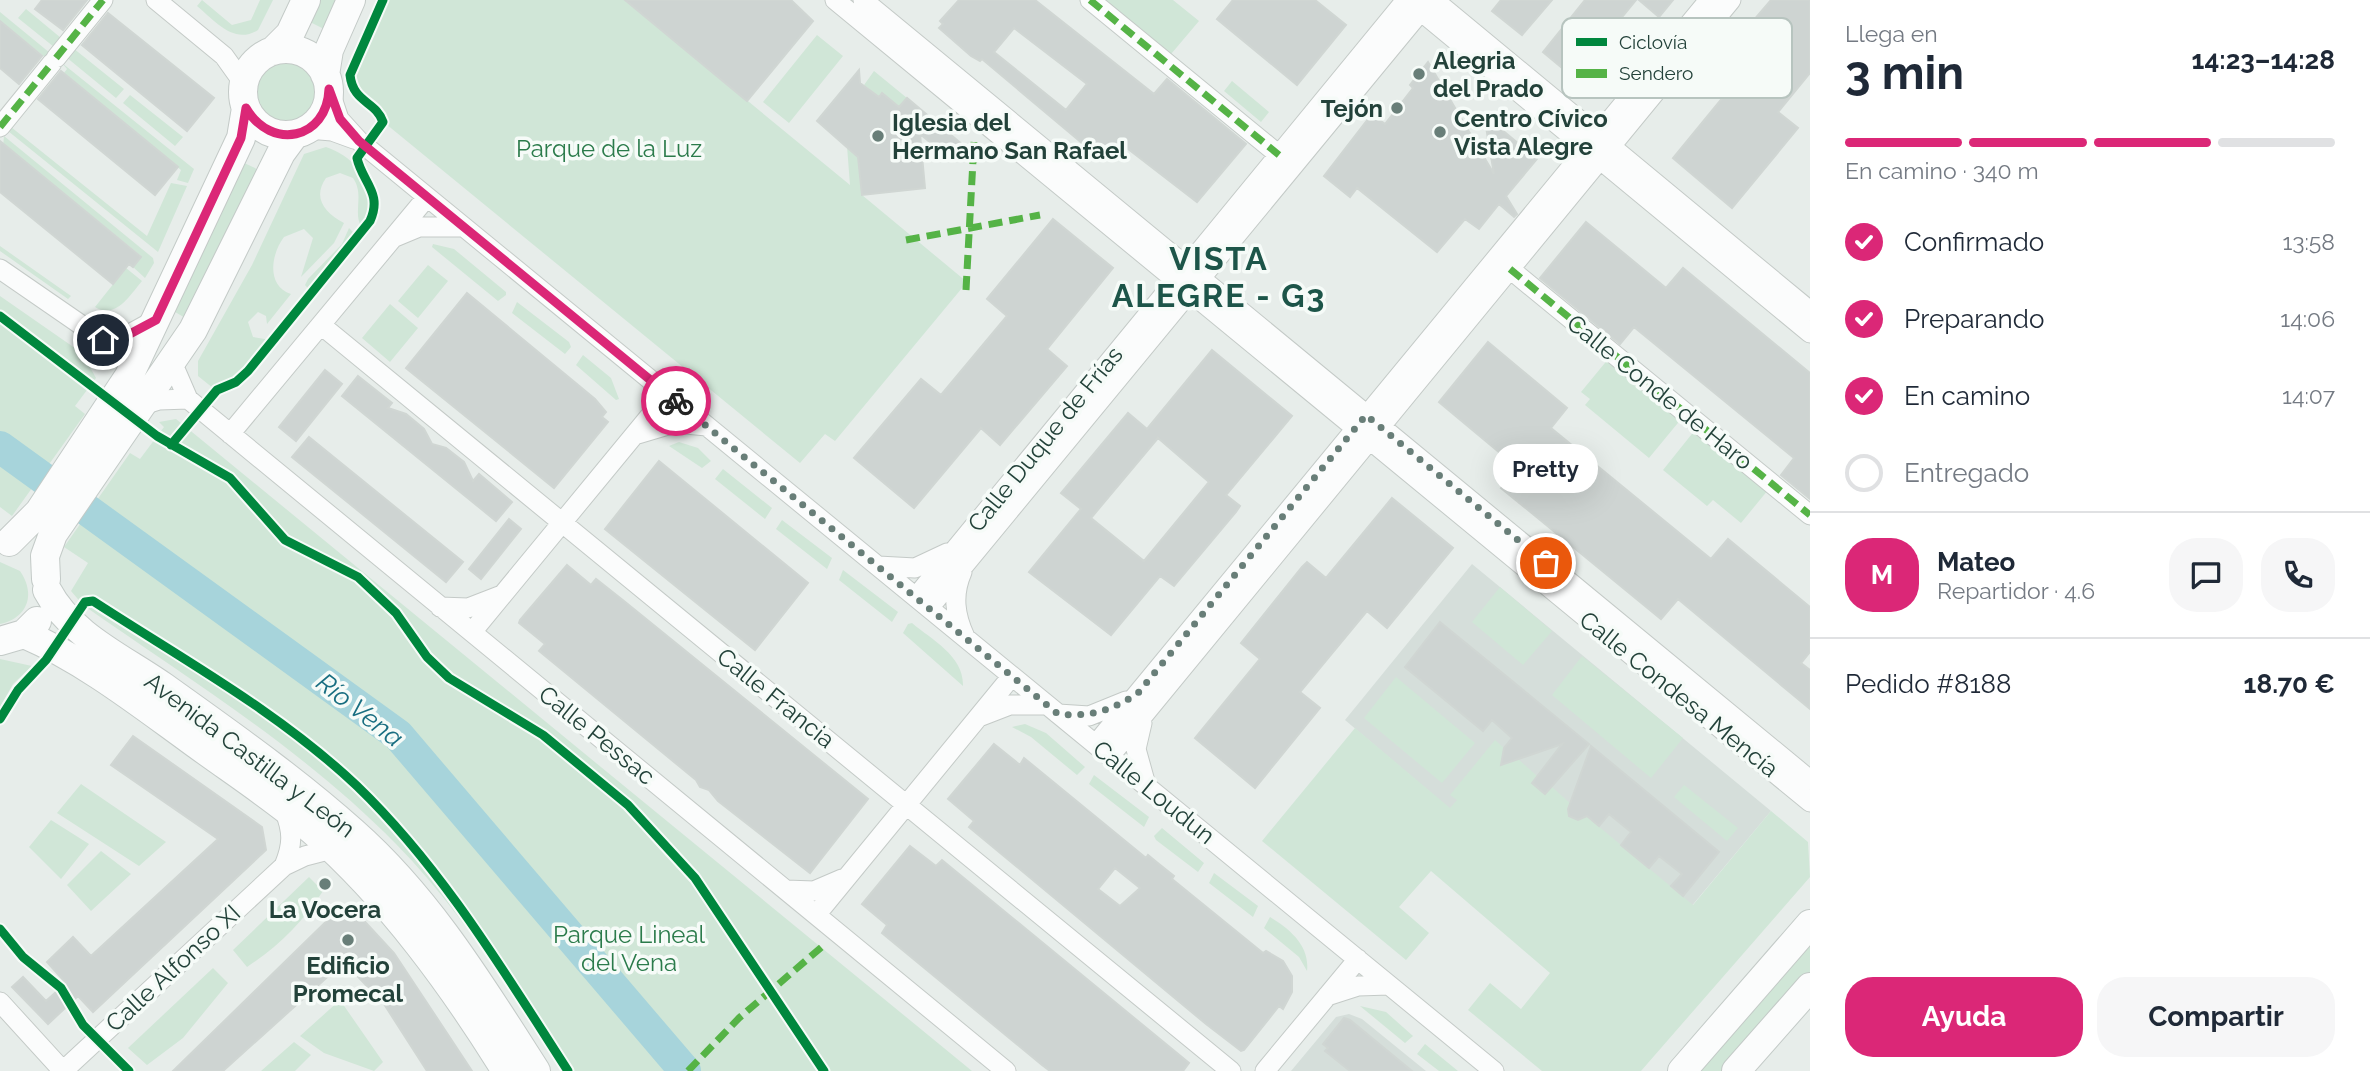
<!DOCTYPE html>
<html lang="es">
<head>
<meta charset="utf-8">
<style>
	body { margin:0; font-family:Raleway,sans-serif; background:#f6f6f7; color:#1f2937; height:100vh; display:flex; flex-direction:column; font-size:26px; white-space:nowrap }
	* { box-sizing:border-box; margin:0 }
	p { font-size:23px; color:#747a83 }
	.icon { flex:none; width:38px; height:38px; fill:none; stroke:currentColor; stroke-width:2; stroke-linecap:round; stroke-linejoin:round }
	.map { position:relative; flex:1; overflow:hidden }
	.drawer { display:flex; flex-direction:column; background:#fff; width:560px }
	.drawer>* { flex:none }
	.pin { position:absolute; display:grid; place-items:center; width:60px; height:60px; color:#fff; margin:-30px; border:4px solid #fff; border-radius:50%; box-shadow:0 2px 7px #0007 }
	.courier { position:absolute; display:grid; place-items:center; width:70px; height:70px; margin:-35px; border:5px solid #db2777; border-radius:50%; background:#fff; color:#222; box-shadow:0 2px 9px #0007 }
	.bubble { position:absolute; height:49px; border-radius:24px; background:#fff; box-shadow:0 7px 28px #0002; font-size:23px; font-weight:700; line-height:49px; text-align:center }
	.overview em { font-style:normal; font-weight:700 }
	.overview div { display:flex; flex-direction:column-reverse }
	.overview { display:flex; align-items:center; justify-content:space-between; height:119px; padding:0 35px }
	h1 { font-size:46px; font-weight:700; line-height:52px }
	.bar { display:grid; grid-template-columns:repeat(4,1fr); gap:10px 7px; align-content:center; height:84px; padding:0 35px }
	.bar i { height:9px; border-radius:5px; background:#e0e1e3 }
	.bar .selected { background:#db2777 }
	.bar p { grid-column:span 4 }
	.line { display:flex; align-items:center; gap:18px; padding:0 35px; border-top:2px solid #e0e1e3 }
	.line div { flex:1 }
	.round { display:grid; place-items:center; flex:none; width:74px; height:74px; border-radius:28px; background:#f6f6f7 }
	ol { padding:0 35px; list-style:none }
	li { display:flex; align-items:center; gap:21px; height:77px }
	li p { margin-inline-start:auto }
	li .icon { padding:7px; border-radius:50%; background:#db2777; color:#fff; stroke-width:4 }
	li:last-child { color:#747a83 }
	li i { width:38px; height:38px; border:4px solid #e0e1e3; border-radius:50% }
	.action { display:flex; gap:14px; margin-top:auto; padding:14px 35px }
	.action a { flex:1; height:80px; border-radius:28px; background:#db2777; color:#fff; font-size:28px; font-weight:700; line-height:80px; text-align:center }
	.action a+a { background:#f6f6f7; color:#1f2937 }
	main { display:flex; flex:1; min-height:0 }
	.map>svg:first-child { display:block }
	.built { fill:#d5deda }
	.green { fill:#d0e6d7 }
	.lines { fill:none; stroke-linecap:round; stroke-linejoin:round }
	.river { stroke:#a7d4db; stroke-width:32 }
	.building { fill:#ced4d2; stroke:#d0d6d3; stroke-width:2; fill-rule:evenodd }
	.street-casing { stroke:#c4cac7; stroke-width:21 }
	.secondary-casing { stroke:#c3cac7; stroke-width:30 }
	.street { stroke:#fbfcfc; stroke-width:19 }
	.secondary { stroke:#fbfcfc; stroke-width:28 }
	.quiet { stroke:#55b346; stroke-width:7; stroke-dasharray:14 7; stroke-linecap:butt }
	.cycleway-casing { stroke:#f6fbf8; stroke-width:13 }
	.cycleway { stroke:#00873e; stroke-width:9 }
	.done { stroke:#687e78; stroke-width:7; stroke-dasharray:0 12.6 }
	.route { stroke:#db2777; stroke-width:9 }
	.poi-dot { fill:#687e78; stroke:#f6fbf8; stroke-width:2.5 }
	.labels { text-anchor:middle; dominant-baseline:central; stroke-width:7; stroke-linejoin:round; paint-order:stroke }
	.poi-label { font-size:24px; font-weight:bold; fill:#23423a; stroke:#f6fbf8; text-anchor:start }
	.park-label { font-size:24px; fill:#2b7b4b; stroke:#f6fbf8 }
	.street-label { font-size:24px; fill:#23423a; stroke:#f6fbf8 }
	.water-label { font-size:26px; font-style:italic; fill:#196e81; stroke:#f6fbf8 }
	.district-label { font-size:32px; font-weight:bold; letter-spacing:2px; fill:#1d5549; stroke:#f6fbf8 }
	.key { fill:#f6fbf8; stroke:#b7c4bf; stroke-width:2 }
	.key-label { font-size:19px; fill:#23423a }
</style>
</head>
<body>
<main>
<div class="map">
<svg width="1810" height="1071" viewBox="0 0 1810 1071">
	<rect width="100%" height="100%" fill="#e7edea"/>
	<path class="built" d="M1472,564L1771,811L1639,969L1345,720Z
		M1349,1014L1362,1019L1426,1071H1291L1336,1017Z"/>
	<path class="green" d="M202,0L232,25L251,20L260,0H273L258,30C234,45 215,21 197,6Z
		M315,0H340L326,30L306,20Z
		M386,0H625L850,185L847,146L858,157L862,195L967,282L835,441L825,434L800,463L386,124C384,110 370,106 361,96C340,76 376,22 386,0Z
		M1093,0H1173L1199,21L1166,60Z
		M26,9L61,38L54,47L18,18Z
		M0,12L50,53L46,58L0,21Z
		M817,35L843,56L789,123L763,102Z
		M73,48L124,89L116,98L66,57Z
		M253 93a32 32 0 1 1 64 0a32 32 0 1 1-64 0Z
		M62,63L194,169L188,183L177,180L181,170L64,73L67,69Z
		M874,71L907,98L899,107L882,93L879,97L864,85Z
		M1232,81L1269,112L1261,122L1224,91Z
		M130,95L183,137L175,146L123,103Z
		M11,127L147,236L171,183L187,186L158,252L8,131Z
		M4,136L153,258L154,263L145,278L133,267L141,256L6,146L3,147Z
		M326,147C360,158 385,196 362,228C352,213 365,195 353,178L340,173L326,178C312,198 325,213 344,223L334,243L301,277L313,238L304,229L284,237C271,254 266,286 291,294L267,324L266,316L258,312L248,322L253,337L271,340L237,379L213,388L198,376V361L252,265L304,154Z
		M240,161L261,171L187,319L170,309Z
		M349,228L356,235L310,291L305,285L308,279L342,244Z
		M433,244L454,249L506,292V295L498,301L432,247Z
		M0,246L71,296L68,299L0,251Z
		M428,265L448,281L418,318L398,301Z
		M126,268L142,281C130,295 116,320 95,307Z
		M0,296L82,353L96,378L75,406L85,414L12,516L0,507Z
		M517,302L569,342L571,347L565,354L512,313Z
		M390,304L418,328L390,362L362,338Z
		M583,355L611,378L619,399L616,400L576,365Z
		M1609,358L1682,418L1649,458L1585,405L1590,399L1581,392Z
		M176,419L203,441L972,1071H563C511,992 462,911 396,844C304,750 190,680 83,605L71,591L88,563L64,547L130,453L140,459L164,427L159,422Z
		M1695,430L1768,490L1741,523L1713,500L1707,506L1663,470Z
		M679,442L698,448L711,461L702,468L669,446Z
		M723,469L772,508L765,519L715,479Z
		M782,520L832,558L827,569L776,529Z
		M0,562L20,571C36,594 28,618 0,624Z
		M843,570L898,612L892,622L839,580Z
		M1500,587L1552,631L1523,665L1472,622Z
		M912,623C932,640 964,656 963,686L903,633L908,624Z
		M1582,656L1683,738L1651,778L1552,695Z
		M0,659L32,666L13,684L0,707Z
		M1396,677L1475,743L1442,783L1364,718Z
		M1025,724L1046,733L1085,767L1077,775L1031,737L1012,727Z
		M1355,728L1450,808L1457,800L1450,795L1495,740L1504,748L1501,765L1518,759L1537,776L1532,783L1545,794L1552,787L1571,804L1568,811L1571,818L1578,820L1585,815L1693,905L1771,811L1808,842L1810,877L1641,1071H1542L1468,1010L1490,983L1521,1009L1550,973L1431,871L1399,907L1429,933L1406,960L1262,841Z
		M1094,775L1149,817L1144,827L1089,784Z
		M81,784L166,842L139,866L57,813Z
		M1684,785L1738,828L1727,841L1674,797Z
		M51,820L89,844L61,879L29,847Z
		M1162,828L1204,863L1198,872L1156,840L1154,836Z
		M101,851L131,874L91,911L67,885Z
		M1214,873L1258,906L1253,917L1209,883Z
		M309,877L323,891C302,923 279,946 247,967L233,950Z
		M1270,917C1290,929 1310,946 1307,971L1299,957L1264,928Z
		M1810,939V972L1724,1071H1695Z
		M213,968L228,983L183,1038L147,1065L128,1048Z
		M340,1000L383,1062L374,1071L324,1053L300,1036Z
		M1360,1006L1386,1012L1413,1036L1405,1043Z
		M294,1042L311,1055L295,1071H261Z
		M1425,1044L1458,1071H1439L1417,1054Z"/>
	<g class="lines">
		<path class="river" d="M0,447L398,735L685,1071"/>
	</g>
	<path class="building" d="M42,0H87L63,30L35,9Z
		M625,0H791L813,21L747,101Z
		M959,0H1035L1154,94L1167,79L1246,144L1197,202L1119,142L1105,159H1101L982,59L980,61L971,56L939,28L943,24L940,21ZM1014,28L1087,84L1066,110L994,52Z
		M1233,0H1315L1346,25L1297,85L1217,19Z
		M1501,0H1552L1522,35L1492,11Z
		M1585,0H1636L1573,77L1543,52Z
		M1639,0H1673L1659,17Z
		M1771,0H1810V73L1778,112L1798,128L1732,208L1673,158L1738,79L1718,62Z
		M108,13L214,98L187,131L82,45Z
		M0,21L42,56L19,84L0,68Z
		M1428,62L1494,174L1484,115L1537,159L1506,196L1517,214L1514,217L1499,204L1479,229L1465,219L1437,252L1357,188L1350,197L1324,176L1372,114L1385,124L1413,88L1410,85Z
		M859,70L860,83L879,97L882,93L899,107L907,98L964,146L953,161L920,134L925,188L862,195L858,157L817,121Z
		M61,71L178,167L155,195L38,99Z
		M0,141L141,257L133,267L129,264L113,284L0,192Z
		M1053,219L1113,268L1047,349L1067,366L1000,445L981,428L914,508L854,458L921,379L941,395L1007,316L987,299Z
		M1586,222L1666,288L1683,268L1810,373V499L1781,475L1794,458L1634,327L1620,344L1540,278Z
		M467,293L595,399L606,412L602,417L608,422L554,488L406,368Z
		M1488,342L1567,408L1551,428L1711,559L1728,539L1810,607V652L1801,663L1810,670V709L1678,599L1661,619L1501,488L1518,468L1439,402Z
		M1212,350L1292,416L1226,495L1240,506L1236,512L1174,586L1160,576L1111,635L1029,572L1081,509L1061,493L1128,413L1147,429ZM1158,438L1209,482L1144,561L1091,518Z
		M325,370L342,384L296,441L279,427Z
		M358,376L392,403L388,408L406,414L424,429L432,444L446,448L464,462L473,481L479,474L512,502L496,521L342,396Z
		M309,437L463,562L446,582L292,457Z
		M659,461L808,583L755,650L605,529Z
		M1392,498L1453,548L1387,628L1367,611L1300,692L1320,708L1255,788L1195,738L1260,659L1241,643L1302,567L1307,562L1326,578Z
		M509,519L521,529L481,579L469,569Z
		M567,565L591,585L596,579L624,601L868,799L810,873L718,801L709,790L700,787L696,780L539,651L545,644L519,623L520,620Z
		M1440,622L1589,744L1545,794L1532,783L1562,744L1501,765L1504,748L1512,738L1492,720L1483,731L1405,667Z
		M133,736L262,827L266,850L93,1012L78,996L48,1024L12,987L23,977L46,1001L66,983L47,962L73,937L91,956L218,839L111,765Z
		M994,744L1020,765L1024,758L1146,858L1148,855L1159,864L1174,876L1172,879L1263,953L1266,951L1283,961L1292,976V992L1283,1009L1279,1006L1244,1050L1241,1051L1206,1024L969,827L974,821L948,799ZM1115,868L1140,888L1120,906L1098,889Z
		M1591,746L1719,852L1683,896L1671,886L1682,874L1659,856L1649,868L1633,855L1621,845L1631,832L1609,814L1599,826L1587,816L1578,820L1569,816L1568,809Z
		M910,846L936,866L942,860L1189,1063L1183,1071H1050L1042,1065L882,933L887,925L862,904Z
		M348,909L355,911L394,953L472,1071H427L384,1004L344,962L223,1071H173L338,910Z
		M1344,1018L1350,1020L1412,1071H1350L1325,1051L1328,1048L1323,1044Z"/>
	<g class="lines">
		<defs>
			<path id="street" d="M156,0L224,56L244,84
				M835,0L1810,802
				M863,0L1810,780
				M1090,0L1279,155
				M1434,0L1810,311
				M1412,4L1810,333
				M56,58L103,0
				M329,89L339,119L359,141L1494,1071
				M0,127L52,63
				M308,129L332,131L354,139
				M395,237L419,227H464
				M0,269L103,340L126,336L155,320
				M1510,269L1810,515
				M321,325L1231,1071
				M175,355V369L188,399L1006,1071
				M143,405L159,400L188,399
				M230,434L427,197
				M638,434L675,423L707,426
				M878,566L915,568L947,553
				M962,572C952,595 955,615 965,637
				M916,597L1406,0
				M440,607L468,608L499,596
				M929,608L1430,0
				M472,632L668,394
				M1058,714L1089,716L1126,701
				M979,717L1010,705H1047
				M1142,723L1136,749L1146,785
				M1096,744L1709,0
				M1110,756L1731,0
				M284,866C293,844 293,832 284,809
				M786,890L814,891L842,879
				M816,915L1012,676
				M1327,996L1358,986L1389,985
				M0,1002L63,1071L284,866L305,856L332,849
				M1265,1071L1358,959"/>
			<path id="secondary" d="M243 92a43 43 0 1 1 86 0a43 43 0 1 1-86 0Z
				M273,51L290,34L306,0
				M325,75L329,50L351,0
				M9,542L39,512L129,376L241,138L246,108
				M46,579L45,556L53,534L193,330L281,153L295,134
				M47,590C71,636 123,658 164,687C228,733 294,779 353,832C429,899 482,987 536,1071
				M24,634C82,659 134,699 185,736C228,768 274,797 313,831C391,900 452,984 506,1071
				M0,641L24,634L37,621
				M1682,1071L1810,924
				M1736,1071L1810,987"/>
		</defs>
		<use href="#street" class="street-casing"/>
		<use href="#secondary" class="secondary-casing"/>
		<use href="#street" class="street"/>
		<use href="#secondary" class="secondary"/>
		<path class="quiet" d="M1090,0L1279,155
			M56,58L103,0
			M0,127L52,63
			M906,240L1040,215
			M1510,269L1810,515
			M966,290L974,142
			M688,1071L739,1018L824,945"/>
		<defs>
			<path id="cycleway" d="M0,316L157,436L230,478L285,540L358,577L396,613L427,657L449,678L543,735L628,805L695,878L824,1071
				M171,445L217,390L236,382L248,371L370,221C383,193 362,182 357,158L383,122C376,101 353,103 350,75L383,0
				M0,719L18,690L46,660L85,602L93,601C182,659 279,712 357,786C443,869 504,972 568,1071
				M0,929L23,957L61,988L83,1025L129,1071"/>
		</defs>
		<use href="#cycleway" class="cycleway-casing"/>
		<use href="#cycleway" class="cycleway"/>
	</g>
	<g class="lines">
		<path class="done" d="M676,401L1058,714C1091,717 1111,711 1138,693L1366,415L1546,563"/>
		<path class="route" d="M103,340L126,336L156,320L241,138L246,108C271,151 327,140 329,89L340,119L359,141L676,401"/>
	</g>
	<g class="poi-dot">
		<circle cx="1419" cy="74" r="7"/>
		<circle cx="1397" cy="108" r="7"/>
		<circle cx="1440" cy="132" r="7"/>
		<circle cx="878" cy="136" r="7"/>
		<circle cx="325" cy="884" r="7"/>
		<circle cx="348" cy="940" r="7"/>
	</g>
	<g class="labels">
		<g class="poi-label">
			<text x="1433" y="60">Alegria<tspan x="1433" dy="28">del Prado</tspan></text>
			<text x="1383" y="108" text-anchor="end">Tejón</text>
			<text x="1454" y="118">Centro Cívico<tspan x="1454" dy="28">Vista Alegre</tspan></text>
			<text x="892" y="122">Iglesia del<tspan x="892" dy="28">Hermano San Rafael</tspan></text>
			<text x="325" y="909" text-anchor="middle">La Vocera</text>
			<text x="348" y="965" text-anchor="middle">Edificio<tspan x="348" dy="28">Promecal</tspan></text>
		</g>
		<g class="park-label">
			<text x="609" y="148">Parque de la Luz</text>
			<text x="629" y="934">Parque Lineal<tspan x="629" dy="28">del Vena</tspan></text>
		</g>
		<g class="street-label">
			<text transform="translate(1660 392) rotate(39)">Calle Conde de Haro</text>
			<text transform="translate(1045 439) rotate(-51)">Calle Duque de Frías</text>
			<text transform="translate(1679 694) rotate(39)">Calle Condesa Mencía</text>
			<text transform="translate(776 698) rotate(39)">Calle Francia</text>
			<text transform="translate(597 735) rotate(39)">Calle Pessac</text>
			<text transform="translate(250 755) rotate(37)">Avenida Castilla y León</text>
			<text transform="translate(1154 792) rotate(39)">Calle Loudun</text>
			<text transform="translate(173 968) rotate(-43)">Calle Alfonso XI</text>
		</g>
		<g class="water-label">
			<text transform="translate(360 710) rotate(38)">Río Vena</text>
		</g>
		<g class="district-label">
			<text x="1219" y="258">VISTA<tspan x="1219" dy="37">ALEGRE - G3</tspan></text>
		</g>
	</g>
	<rect x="1562" y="18" width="230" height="80" rx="10" class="key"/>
	<rect x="1576" y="38" width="31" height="8" fill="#00873e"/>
	<rect x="1576" y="69" width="31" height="9" fill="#55b346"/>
	<g class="key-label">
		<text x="1619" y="49">Ciclovía</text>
		<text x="1619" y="80">Sendero</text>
	</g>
</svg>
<div class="pin" style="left:1546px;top:563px;background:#ea580c"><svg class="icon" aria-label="bag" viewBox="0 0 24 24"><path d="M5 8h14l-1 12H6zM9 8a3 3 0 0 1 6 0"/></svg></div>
<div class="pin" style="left:103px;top:340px;background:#1f2937"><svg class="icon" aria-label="home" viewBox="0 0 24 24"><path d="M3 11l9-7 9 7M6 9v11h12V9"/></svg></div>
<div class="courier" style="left:676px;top:401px"><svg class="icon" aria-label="bike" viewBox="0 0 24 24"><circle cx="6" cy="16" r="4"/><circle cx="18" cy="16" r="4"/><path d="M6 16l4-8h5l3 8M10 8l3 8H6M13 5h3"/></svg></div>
<div class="bubble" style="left:1493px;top:444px;width:105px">Pretty</div>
</div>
<section class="drawer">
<div class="overview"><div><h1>3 min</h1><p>Llega en</p></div><em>14:23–14:28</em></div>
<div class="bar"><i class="selected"></i><i class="selected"></i><i class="selected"></i><i></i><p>En camino · 340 m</p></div>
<ol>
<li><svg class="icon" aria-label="check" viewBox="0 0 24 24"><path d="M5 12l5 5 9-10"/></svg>Confirmado<p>13:58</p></li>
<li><svg class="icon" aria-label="check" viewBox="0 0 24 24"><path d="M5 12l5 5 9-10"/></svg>Preparando<p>14:06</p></li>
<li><svg class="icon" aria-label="check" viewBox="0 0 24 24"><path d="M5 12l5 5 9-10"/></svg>En camino<p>14:07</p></li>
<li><i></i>Entregado</li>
</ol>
<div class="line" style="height:126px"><b class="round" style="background:#db2777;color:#fff">M</b><div><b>Mateo</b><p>Repartidor · 4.6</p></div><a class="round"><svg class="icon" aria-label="chat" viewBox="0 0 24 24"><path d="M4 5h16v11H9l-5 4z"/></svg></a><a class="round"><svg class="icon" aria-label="phone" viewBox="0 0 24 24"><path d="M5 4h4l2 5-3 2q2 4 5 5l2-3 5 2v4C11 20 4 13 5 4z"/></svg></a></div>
<div class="line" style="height:91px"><div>Pedido #8188</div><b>18.70 €</b></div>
<div class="action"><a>Ayuda</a><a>Compartir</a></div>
</section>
</main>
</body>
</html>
